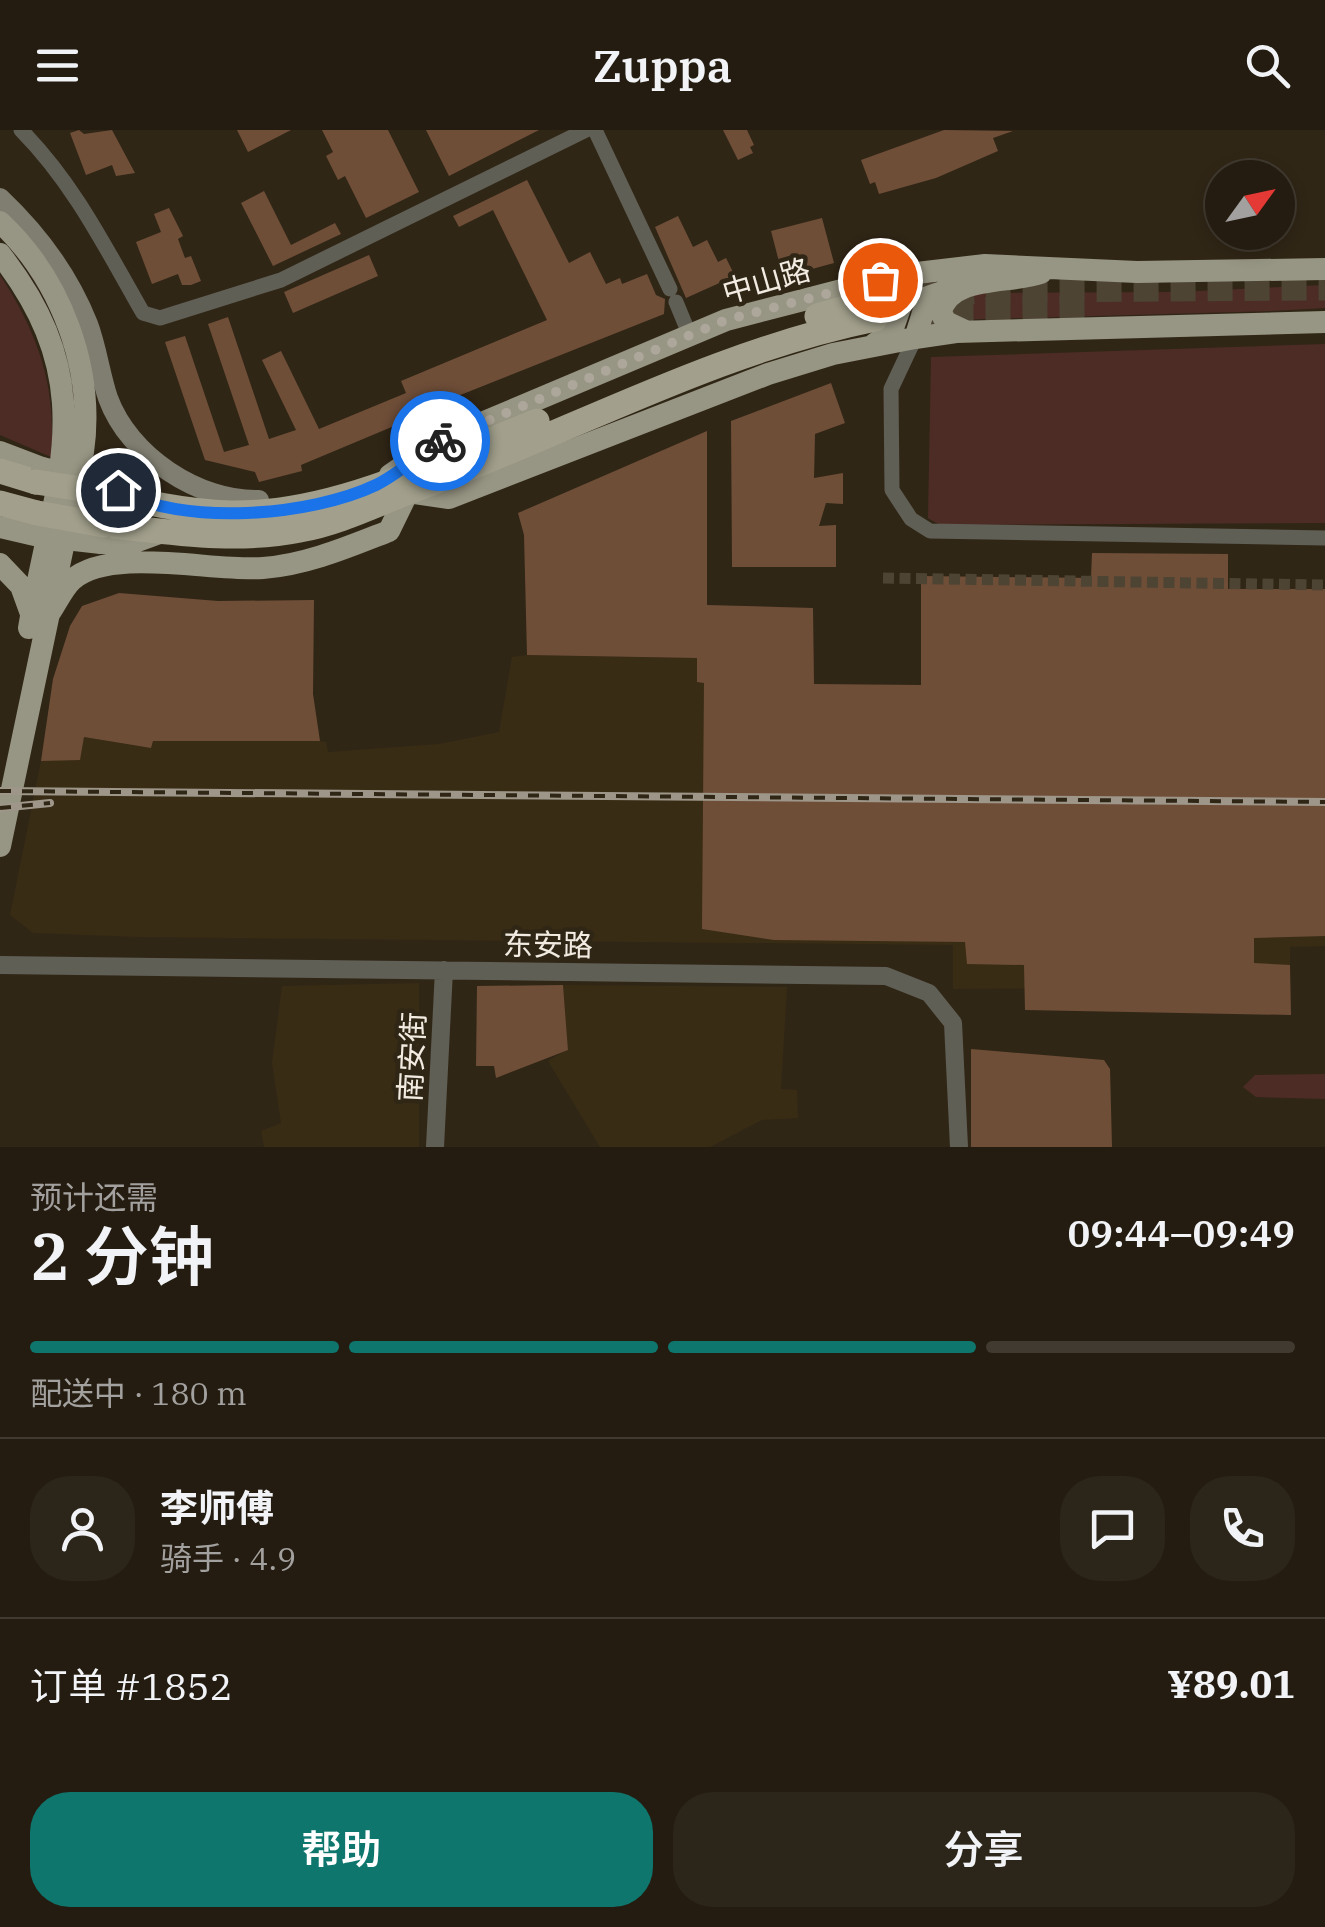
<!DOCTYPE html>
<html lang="zh">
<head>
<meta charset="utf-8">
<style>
	body { margin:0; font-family:"IBM Plex Serif","Noto Sans SC",serif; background:#2c2519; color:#f1f3f6; height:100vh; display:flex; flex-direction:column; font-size:38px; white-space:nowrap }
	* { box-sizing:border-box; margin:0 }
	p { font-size:32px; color:#a3a19f }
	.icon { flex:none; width:55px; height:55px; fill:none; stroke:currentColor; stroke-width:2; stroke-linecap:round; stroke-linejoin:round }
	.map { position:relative; height:1017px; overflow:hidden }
	.sheet { display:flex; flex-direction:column; background:#241c10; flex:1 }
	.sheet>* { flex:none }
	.needle { width:65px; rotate:57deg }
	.tools { position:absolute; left:1205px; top:30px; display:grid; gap:20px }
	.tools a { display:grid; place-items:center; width:90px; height:90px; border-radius:50%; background:#241c10; box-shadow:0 5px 15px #0003,0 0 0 2px #413a30; font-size:50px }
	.pin { position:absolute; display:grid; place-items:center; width:85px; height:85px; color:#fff; margin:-42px; border:5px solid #fff; border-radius:50%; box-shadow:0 2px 10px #0007 }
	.courier { position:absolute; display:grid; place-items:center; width:100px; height:100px; margin:-50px; border:8px solid #1a73e8; border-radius:50%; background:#fff; color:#222; box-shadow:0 2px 12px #0007 }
	.head em { font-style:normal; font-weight:600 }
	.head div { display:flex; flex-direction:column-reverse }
	.head { display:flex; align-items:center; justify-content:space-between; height:170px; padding:0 30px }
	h1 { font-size:65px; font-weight:600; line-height:75px }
	.bar { display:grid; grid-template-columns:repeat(4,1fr); gap:15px 10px; align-content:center; height:120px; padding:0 30px }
	.bar i { height:12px; border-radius:8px; background:#413a30 }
	.bar .on { background:#0f766e }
	.bar p { grid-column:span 4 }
	.line { display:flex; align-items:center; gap:25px; padding:0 30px; border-top:2px solid #413a30 }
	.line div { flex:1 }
	.round { display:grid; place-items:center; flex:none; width:105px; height:105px; border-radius:40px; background:#2c2519 }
	.primary-button { display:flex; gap:20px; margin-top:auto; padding:20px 30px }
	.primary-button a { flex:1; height:115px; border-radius:40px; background:#0f766e; color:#fff; font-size:40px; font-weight:600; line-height:115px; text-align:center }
	.primary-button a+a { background:#2c2519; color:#f1f3f6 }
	header { display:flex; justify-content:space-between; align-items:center; height:130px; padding:0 30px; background:#241c10; font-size:45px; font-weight:600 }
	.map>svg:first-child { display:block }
	.built { fill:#392c15 }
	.green { fill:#4d2c26 }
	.building { fill:#6f4e38 }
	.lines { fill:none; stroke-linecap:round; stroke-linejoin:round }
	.pedestrian-tunnel { stroke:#4d4434; stroke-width:11; stroke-dasharray:11 5.5; stroke-linecap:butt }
	.trunk-tunnel { stroke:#4d4434; stroke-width:25; stroke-dasharray:25 12; stroke-linecap:butt }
	.minor { stroke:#605f56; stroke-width:15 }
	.tertiary { stroke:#605f56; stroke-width:18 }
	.secondary { stroke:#7f7e70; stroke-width:20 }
	.primary { stroke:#979583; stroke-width:22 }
	.trunk { stroke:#a2a08c; stroke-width:25 }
	.rail-casing { stroke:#9d9689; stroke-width:8 }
	.rail { stroke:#302616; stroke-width:4; stroke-dasharray:11; stroke-linecap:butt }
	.primary-bridge { stroke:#979583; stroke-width:22 }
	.trunk-bridge { stroke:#a2a08c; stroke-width:25 }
	.done { stroke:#ada69a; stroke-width:10; stroke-dasharray:0 18 }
	.route { stroke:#1a73e8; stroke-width:12 }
	.labels { text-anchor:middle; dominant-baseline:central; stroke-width:9; stroke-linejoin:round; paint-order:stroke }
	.street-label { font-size:30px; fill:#f1ebe1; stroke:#302616 }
</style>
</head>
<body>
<header><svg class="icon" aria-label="menu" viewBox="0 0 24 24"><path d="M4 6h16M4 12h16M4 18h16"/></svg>Zuppa<svg class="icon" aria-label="search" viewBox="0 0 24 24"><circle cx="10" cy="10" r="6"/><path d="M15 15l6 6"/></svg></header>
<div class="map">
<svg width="1325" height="1017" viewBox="0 0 1325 1017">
	<rect width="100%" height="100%" fill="#302616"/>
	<path class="built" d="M527,525L697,528V551L704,553L1325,561V816L1290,817V857L953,859V815L139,807L33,803L10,785L41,631L80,629L84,607L151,618L153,611H320L326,612L328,622L439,614L499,602L512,527Z
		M419,853V1017H264L261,1001L281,993L272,933L282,856Z
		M563,855L787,857L781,959L797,960L798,988L762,990L710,1017H600L548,931L568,919Z"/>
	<path class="green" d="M0,145C38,203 57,257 51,327L0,305Z
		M1325,155V178L1272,181L951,190L948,173L976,163L1177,162Z
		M1325,214V393L940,395L928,388L931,227Z
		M1325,944V969L1256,967L1243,957L1255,945Z"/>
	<path class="building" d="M79,0L84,4L112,0L135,43L116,46L112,35L86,45L70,3Z
		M237,0H291L248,22Z
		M322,0H388L419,62L366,88L345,46L338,50L326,26L333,22Z
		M426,0H539L449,46Z
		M723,0H747L754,15L750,17L753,23L738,30Z
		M944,0L1013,1L993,8L998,21L936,48L879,64L875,52L870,54L861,30Z
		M527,50L569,133L590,122L606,154L620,148L622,154L647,144L656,165L665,169L664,184L405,287L406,291L301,335L302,341L259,352L255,342L205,330L165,212L185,206L224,322L249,315L208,194L228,187L269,309L296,300L262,230L281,221L319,299L406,263L401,251L547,190L493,80L459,97L453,86Z
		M264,61L291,115L335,93L341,104L273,136L241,73Z
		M169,78L183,106L178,109L185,128L191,126L201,151L191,155H182L178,144L152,154L136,112L161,102L154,84Z
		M678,86L693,117L707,110L718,132L726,128L735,146L686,168L655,97Z
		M822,88L834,133L783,147L771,101Z
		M369,125L378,146L293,183L284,162Z
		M831,253L845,293L815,304L814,348L843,343V374L826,373L819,396L836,395V437H732L731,291Z
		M707,301V475L813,478L814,554L921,555V446L1091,448L1092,423L1228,424V459H1325V806L1254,808V833L1290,835L1291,885L1025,880L1024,835L967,834L965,812L774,810L702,799L704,553L697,552V528L527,525L524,405L518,383Z
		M119,463L218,471L314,470L313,564L320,611H153L151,618L84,607L80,630L41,631L53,549L70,496L82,476Z
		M563,855L568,920L496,948L494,936H476L477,856Z
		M971,919L1104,930L1110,939L1112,1017H971Z"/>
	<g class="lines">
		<path class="pedestrian-tunnel" d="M883,448L1325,455"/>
		<path class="trunk-tunnel" d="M875,170L993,160L1325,158
			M875,189L950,180L1090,178"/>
		<path class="minor" d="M21,0C75,55 105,117 143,183L160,188L281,150L586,0
			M595,0L670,159
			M676,172L690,206
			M915,208L891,259L892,360L911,389L930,401L1325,408"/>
		<path class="tertiary" d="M0,835L886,846L929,863L953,893L959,1017
			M435,1017L444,840"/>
		<path class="secondary" d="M0,68C37,103 69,146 88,194C97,218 100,244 108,268C129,326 199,372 259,370"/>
		<path class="primary" d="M0,92C61,149 95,239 83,322L0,716
			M0,124C105,258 54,349 29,498
			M862,155L886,159L900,178L892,201L873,215
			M965,201L946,192L941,183C947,145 1010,154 1041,143
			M915,208L928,167L954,158
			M0,322L42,338
			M390,345L439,311L726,190L900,145L985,135L1137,142L1325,139
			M0,397L39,406
			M101,413L135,412L165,401
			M0,434L21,456L30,481
			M46,488C55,477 62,459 72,450C111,416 213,442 263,438C306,435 348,417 389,401L408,362L449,368L768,244L833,224L915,208L956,202L1325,192"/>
		<path class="trunk" d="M817,186L870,171
			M0,341L36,352
			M101,362C142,372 187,382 230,383C336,385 440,330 537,291
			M0,373L37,383
			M104,395C170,402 235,413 300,400C340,393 377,374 414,360C568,303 714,222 875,189"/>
		<defs>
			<path id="rail" d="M0,661L1325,672
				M0,678L50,673"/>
		</defs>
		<use href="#rail" class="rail-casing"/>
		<use href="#rail" class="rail"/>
		<path class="primary-bridge" d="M42,338L97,351
			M39,406L101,413"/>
		<path class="trunk-bridge" d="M36,352L101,362
			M37,383L104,395"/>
	</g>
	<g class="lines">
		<path class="done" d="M440,311L726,190L880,150"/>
		<path class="route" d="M118,360C182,397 311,386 376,355C399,344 419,324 440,311"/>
	</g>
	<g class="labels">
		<g class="street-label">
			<text transform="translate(766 150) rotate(-16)">中山路</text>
			<text transform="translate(548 814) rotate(1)">东安路</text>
			<text transform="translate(411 927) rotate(-87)">南安街</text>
		</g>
	</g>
</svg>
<div class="tools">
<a><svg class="needle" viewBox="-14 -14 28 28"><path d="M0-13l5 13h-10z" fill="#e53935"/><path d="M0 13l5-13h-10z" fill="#a3a19f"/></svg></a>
</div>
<div class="pin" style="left:880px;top:150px;background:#ea580c"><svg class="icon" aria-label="bag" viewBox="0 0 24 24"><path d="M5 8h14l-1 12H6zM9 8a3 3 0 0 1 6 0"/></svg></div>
<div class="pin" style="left:118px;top:360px;background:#1f2937"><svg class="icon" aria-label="home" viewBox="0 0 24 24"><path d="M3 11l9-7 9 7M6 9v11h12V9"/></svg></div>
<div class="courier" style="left:440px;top:311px"><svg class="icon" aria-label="bike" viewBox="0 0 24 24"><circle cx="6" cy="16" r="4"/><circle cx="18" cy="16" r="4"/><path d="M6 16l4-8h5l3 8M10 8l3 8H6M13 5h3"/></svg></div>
</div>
<section class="sheet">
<div class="head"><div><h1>2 分钟</h1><p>预计还需</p></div><em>09:44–09:49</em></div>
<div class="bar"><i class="on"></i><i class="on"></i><i class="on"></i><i></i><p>配送中 · 180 m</p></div>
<div class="line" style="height:180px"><a class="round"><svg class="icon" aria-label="person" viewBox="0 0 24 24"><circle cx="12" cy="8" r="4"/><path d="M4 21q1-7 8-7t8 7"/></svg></a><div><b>李师傅</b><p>骑手 · 4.9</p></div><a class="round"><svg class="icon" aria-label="chat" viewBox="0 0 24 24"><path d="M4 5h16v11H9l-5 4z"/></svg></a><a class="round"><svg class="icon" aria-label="phone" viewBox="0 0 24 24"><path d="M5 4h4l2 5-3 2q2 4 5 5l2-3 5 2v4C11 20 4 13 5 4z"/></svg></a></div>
<div class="line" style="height:130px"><div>订单 #1852</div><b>¥89.01</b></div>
<div class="primary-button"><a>帮助</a><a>分享</a></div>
</section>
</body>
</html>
